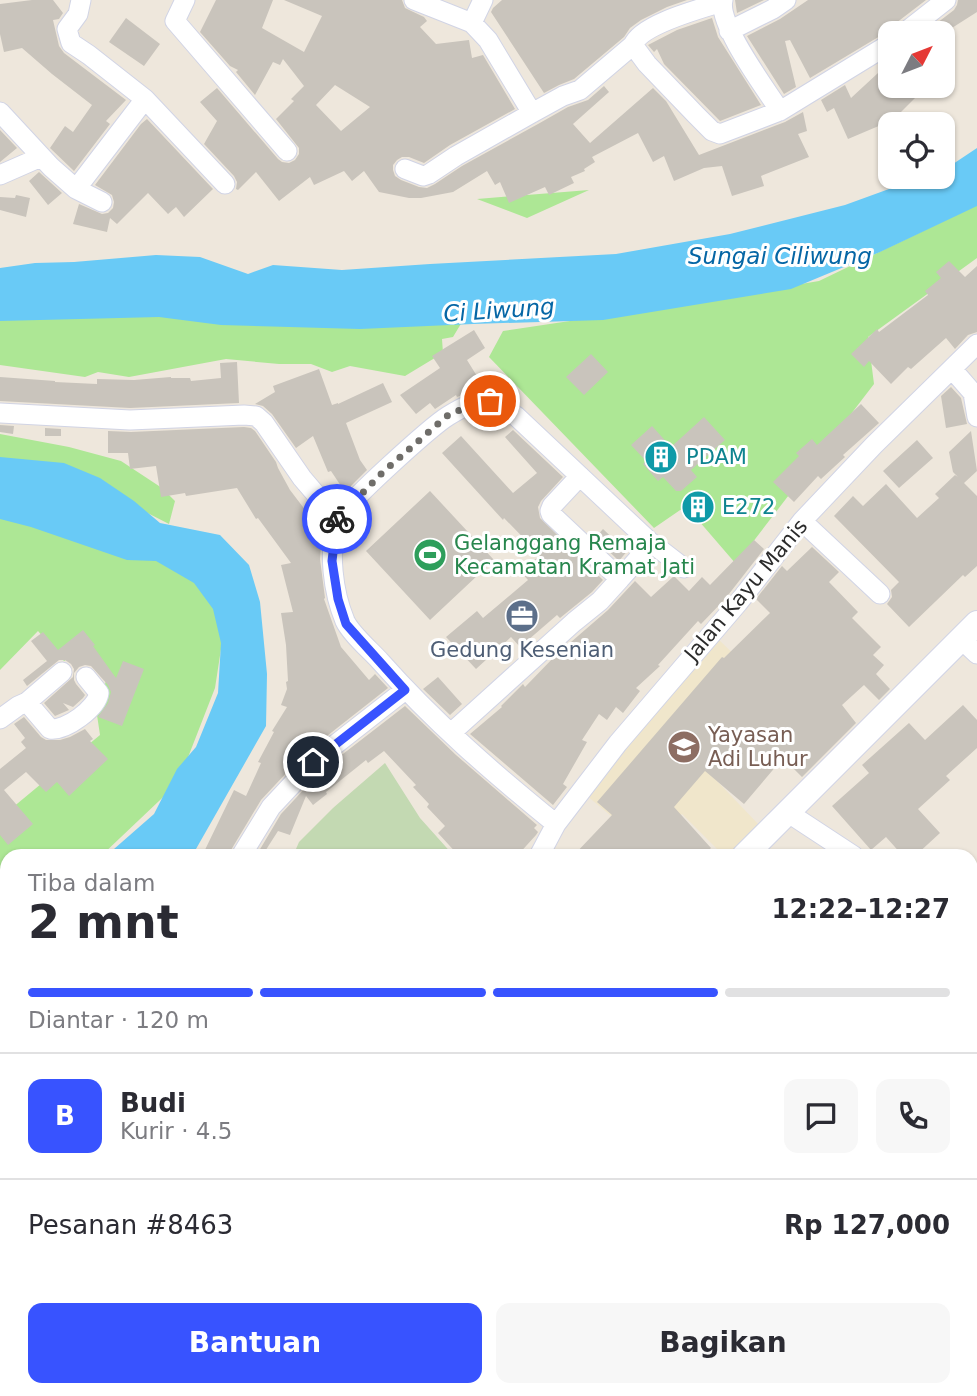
<!DOCTYPE html>
<html lang="id">
<head>
<meta charset="utf-8">
<style>
	body { margin:0; font-family:"DejaVu Sans",sans-serif; background:#f7f7f7; color:#2b2b33; height:100vh; display:flex; flex-direction:column; font-size:26px; white-space:nowrap }
	* { box-sizing:border-box; margin:0 }
	p { font-size:23px; color:#7c7c81 }
	.icon { flex:none; width:38px; height:38px; fill:none; stroke:currentColor; stroke-width:2; stroke-linecap:round; stroke-linejoin:round }
	.map { position:relative; flex:1; overflow:hidden }
	.side { position:absolute; left:0px; top:849px; width:978px; height:548px; display:flex; flex-direction:column; background:#fff; border-radius:21px 21px 0 0; box-shadow:0 2px 5px #0004 }
	.side>* { flex:none }
	.needle { width:46px; rotate:48deg }
	.tools { position:absolute; left:878px; top:21px; display:grid; gap:14px }
	.tools a { display:grid; place-items:center; width:77px; height:77px; border-radius:14px; background:#fff; box-shadow:0 2px 5px #0004; font-size:35px }
	.pin { position:absolute; display:grid; place-items:center; width:60px; height:60px; color:#fff; margin:-30px; border:4px solid #fff; border-radius:50%; box-shadow:0 2px 7px #0007 }
	.courier { position:absolute; display:grid; place-items:center; width:70px; height:70px; margin:-35px; border:5px solid #3853ff; border-radius:50%; background:#fff; color:#222; box-shadow:0 2px 9px #0007 }
	.head em { font-style:normal; font-weight:700 }
	.head div { display:flex; flex-direction:column-reverse }
	.head { display:flex; align-items:center; justify-content:space-between; height:119px; padding:0 28px }
	h1 { font-size:46px; font-weight:700; line-height:52px }
	.bar { display:grid; grid-template-columns:repeat(4,1fr); gap:10px 7px; align-content:center; height:84px; padding:0 28px }
	.bar i { height:9px; border-radius:5px; background:#e1e1e2 }
	.bar .active { background:#3853ff }
	.bar p { grid-column:span 4 }
	.line { display:flex; align-items:center; gap:18px; padding:0 28px; border-top:2px solid #e1e1e2 }
	.line div { flex:1 }
	.round { display:grid; place-items:center; flex:none; width:74px; height:74px; border-radius:14px; background:#f7f7f7 }
	.primary-button { display:flex; gap:14px; margin-top:auto; padding:14px 28px }
	.primary-button a { flex:1; height:80px; border-radius:14px; background:#3853ff; color:#fff; font-size:28px; font-weight:700; line-height:80px; text-align:center }
	.primary-button a+a { background:#f7f7f7; color:#2b2b33 }
	.map>svg:first-child { display:block }
	.education { fill:#f0e6cb }
	.green { fill:#ade795 }
	.cemetery { fill:#c3d9b2 }
	.water { fill:#69caf6 }
	.building { fill:#c9c4bc; fill-rule:evenodd }
	.lines { fill:none; stroke-linecap:round; stroke-linejoin:round }
	.minor-casing { stroke:#d1d4e5; stroke-width:21 }
	.tertiary-casing { stroke:#d1d4e5; stroke-width:26 }
	.minor { stroke:#fff; stroke-width:19 }
	.tertiary { stroke:#fff; stroke-width:24 }
	.done { stroke:#6f6d69; stroke-width:7; stroke-dasharray:0 12.6 }
	.route { stroke:#3853ff; stroke-width:9 }
	.labels { text-anchor:middle; dominant-baseline:central; stroke-width:6; stroke-linejoin:round; paint-order:stroke }
	.culture-label { font-size:21px; fill:#0d838f; stroke:#fff; text-anchor:start }
	.leisure-label { font-size:21px; fill:#27864d; stroke:#fff; text-anchor:start }
	.street-label { font-size:21px; fill:#2b2b2b; stroke:#fff }
	.service-label { font-size:21px; fill:#4e5e75; stroke:#fff }
	.education-label { font-size:21px; fill:#785e54; stroke:#fff; text-anchor:start }
	.water-label { font-size:23px; font-style:italic; fill:#0566a5; stroke:#fff }
</style>
</head>
<body>
<div class="map">
<svg width="977" height="1396" viewBox="0 0 977 1396">
	<rect width="100%" height="100%" fill="#eee7dc"/>
	<path class="education" d="M717,638L781,700L717,781L761,827L730,856H724L682,814L647,846L586,795Z
		M139,1390H222L215,1396H145Z"/>
	<path class="green" d="M589,190L527,218L477,199Z
		M977,205V258L868,337L874,384L736,564L686,506L654,528L489,357L503,331L650,309L819,281Z
		M150,309L462,322L453,337L442,339L443,353L405,376L350,366L332,372L311,364H279L226,359L129,377L98,372L85,377L0,365V320Z
		M0,434L69,447L121,461L162,488L175,501L169,524L52,464L0,466Z
		M0,505L23,507L186,572L227,610L215,688L178,783L101,856H7V945L0,952V818L100,735L97,715L109,669L85,649L64,661L38,631L0,670Z"/>
	<path class="cemetery" d="M385,763L420,818L454,856H293L299,842L333,808Z"/>
	<path class="water" d="M977,148V206L880,252L791,289L603,320L473,324L360,329L221,325L159,317L0,321V268L35,263L74,262L156,255L200,257L248,274L273,265L342,270L430,264L616,254L730,234L845,205L922,177H943V169L950,166Z
		M0,457L64,463L100,478L134,501L160,523L220,535L249,565L260,602L267,674L266,726L192,856H106L154,814L177,769L196,747L218,693L221,643L213,609L194,583L156,561L127,560L31,527L0,519Z
		M7,947V1036L0,1042V954Z"/>
	<path class="building" d="M32,0H53L63,13L59,19L53,20L59,46L64,53L126,100L106,121L110,124L74,171L50,148L65,126L73,132L92,105L52,74L22,48L4,52L0,34V4Z
		M216,0H273L262,28L304,52L322,16L284,0H402L405,8L424,17L427,21L420,27L436,44L469,40L472,58L483,55L515,109L450,145L424,163L409,157H402L397,160L393,165V170L395,176L401,180L419,187L427,188L435,184L462,166L538,124L568,107L588,100L604,86L609,92L573,124L590,143L653,88L666,101L699,155L785,122L803,112L807,131L798,134L809,157L761,176L764,186L732,196L722,166L704,168L674,181L664,156L653,162L638,133L592,157L595,162L584,169L585,171L571,177L574,183L549,195L545,187L509,203L500,182L495,185L487,171L453,192L421,198H409L379,192L364,171L352,181L344,171L314,185L310,177L279,201L256,172L238,190L236,189L237,182L234,176L204,144L217,121L200,102L217,88L278,159L282,162L289,163L295,160L299,154V148L276,119L294,101L291,99L304,86L283,59L280,65L273,62L255,95L236,72L238,70L230,66L200,32ZM335,85L370,107L341,131L316,105Z
		M502,0H687L667,7L641,20L630,28L624,37L574,79L559,85L544,93L491,12L493,8Z
		M735,0H764L737,13Z
		M808,0H926L896,23L892,31L885,33L810,78L790,40L785,41L796,87L784,94L747,36L780,19Z
		M958,0H977V12L944,33H924L954,10L957,5Z
		M126,18L160,44L144,66L109,42Z
		M712,18L718,37L761,105L720,121L664,64L657,49L654,52L648,45L677,30Z
		M891,61V86H927L884,129L881,125L848,139L834,108L827,112L821,100L845,85L851,98Z
		M147,119L213,189L184,217L176,207L168,214L148,193L117,224L110,218L107,232L73,224L79,204L102,214L108,213L113,208L114,202L112,195L95,185L141,124Z
		M0,130L17,148L0,162Z
		M39,172L62,193L48,205L29,181Z
		M16,195L30,198L26,217L0,210V197L15,198Z
		M949,261L965,277L977,266V332L968,335L955,349L946,338L911,369L908,367L891,384L869,361L864,367L851,354L877,329L879,332L928,295L925,291L941,278L936,272Z
		M474,330L485,348L467,360L485,389L474,390L457,397L456,395L435,409L430,403L416,414L400,395L440,368L432,356Z
		M591,354L608,372L584,395L566,377Z
		M237,362L239,403L130,408L0,401V377L55,381V382L97,384V379L134,380L171,377V378H190L191,381L221,378L220,363Z
		M319,369L332,405L338,403V404L383,383L392,402L346,423L360,460L367,470L345,492L331,471L328,472L313,436L296,448L272,414L263,406L255,404L275,392L273,386Z
		M951,387L961,398L967,424L946,428L941,396Z
		M861,404L879,423L843,455L845,457L821,479L818,476L794,502L773,482L799,456L796,453L812,439L817,445Z
		M704,417L725,440L691,470L697,477L681,491H676L663,477L658,481L643,464L646,461L631,445L652,426L671,447Z
		M0,425L14,426L13,434L0,432Z
		M244,427L251,428L255,431L276,462L278,468L290,490L322,532L320,559L325,598L324,599L341,647L369,680L375,674L388,688L304,754L261,800L231,850L229,856H202L234,790L246,796L261,763L258,762L274,732L272,731L287,707L281,705L287,689L286,682L288,681L286,645L281,613L293,612L281,565L291,563L258,518L256,519L237,488L186,496L185,493L161,497L156,466L130,469L128,453H108V431L131,432Z
		M45,428L61,429V436H45Z
		M513,430L563,477L541,501L538,507L540,518L603,580L592,592L560,618L557,615L520,647L511,637L476,669L446,637L477,611L483,618L528,580L521,572L540,555L504,518L503,520L442,453L461,436L513,493L537,473L505,437Z
		M971,431L977,471L964,483L977,496V566L965,577L963,575L909,627L887,604L892,597L891,590L899,582L834,516L853,496L863,506L886,484L917,518L939,498L935,494L955,475L958,477L953,472L949,452Z
		M917,440L933,458L899,488L883,471Z
		M430,491L494,560L430,620L366,551Z
		M603,529L622,547L627,541L632,545L619,561L595,538Z
		M754,540L764,549L725,599L701,624L698,621L658,665L660,666L636,688L640,691L623,713L616,707L607,720L599,714L582,740L587,742L563,784L567,787L553,805L470,734L502,707L501,706L523,684L525,687L556,655L608,610L635,581L651,597L674,576L689,591L702,577L710,585Z
		M812,547L839,572L829,582L858,612L852,618L881,647L873,655L884,665L876,674L890,689L879,700L864,685L842,705L856,723L802,777L783,758L744,804L705,771L674,807L711,848L702,856H573L612,815L597,802L722,657L724,658L770,613L756,599L782,566L787,571Z
		M83,630L95,645L93,646L116,678L123,661L144,669L122,726L98,717L108,703L111,692L108,685L91,666L85,665L79,667L74,673V680L76,684L85,695L83,698L73,707L63,703L69,710L55,716L44,703L73,677L74,669L71,664L65,660H59L27,686L23,680L47,661L31,641L43,632L58,650Z
		M438,677L462,704L450,715L423,689Z
		M963,705L977,720V748L946,776L950,780L918,809L940,833L915,856H903L886,837L871,850L832,806L869,773L862,765L909,723L925,740Z
		M405,706L456,755L537,825L534,828L538,832L536,835L517,856H459L438,833L445,826L427,807L429,804L413,787L416,785L384,751L368,763L366,760L326,792L327,794L313,805L306,796L290,835L278,831L262,856H256L281,814L321,771Z
		M24,717L41,737L46,740H60L70,737L85,729L93,739L90,741L108,759L69,796L57,782L46,792L26,772L4,790L33,824L8,845L0,835V769L26,748L21,742L25,738L14,724Z"/>
	<g class="lines">
		<defs>
			<path id="minor" d="M81,0L78,14L67,29L71,43L89,55L145,99
				M185,0L175,21L287,151
				M414,0L472,23L488,40L532,113
				M723,0C717,24 766,89 780,111
				M472,23L483,0
				M729,31L773,9L786,0
				M904,33L946,0
				M633,45C641,24 700,9 722,2
				M0,112L51,167L76,189L102,202
				M405,169L423,176L429,174L456,156L532,113L563,96L580,90L633,45L647,64L696,115L712,131L720,134L780,111L891,43
				M0,175L41,157
				M76,189L145,99L225,184
				M952,369L973,393L977,417
				M0,413L130,420L244,415L256,416L264,423L302,478L337,519
				M802,521L880,594
				M620,579L637,560L649,541
				M961,639L977,654
				M27,702L50,729C66,731 97,708 99,693L86,677
				M0,719L18,706L27,702L62,672
				M451,733L574,622L600,601L620,579L551,514L550,511L552,506L580,476
				M787,812L854,856
				M556,824C493,773 433,721 380,661C370,650 351,634 345,621C333,592 328,552 337,521C341,507 432,426 448,416C459,409 475,400 488,401C497,402 508,412 516,416L649,541L684,568
				M241,856L271,807L313,762L405,690
				M539,856L556,824L618,743L738,603L802,521L874,445L977,344
				M971,929L977,933
				M0,1070L7,1064
				M971,1257L977,1261
				M971,1320L977,1312
				M0,1368L7,1373
				M27,1390L34,1396
				M419,1390L426,1396
				M918,1396L922,1390"/>
			<path id="tertiary" d="M744,856L977,623
				M239,1396L245,1390"/>
		</defs>
		<use href="#minor" class="minor-casing"/>
		<use href="#tertiary" class="tertiary-casing"/>
		<use href="#minor" class="minor"/>
		<use href="#tertiary" class="tertiary"/>
	</g>
	<g class="lines">
		<path class="done" d="M337,519L383,472L447,416L475,403L490,401"/>
		<path class="route" d="M313,762L405,690L346,624L338,599L332,561L337,519"/>
	</g>
	<defs>
		<symbol id="building-disc" viewBox="-11 -11 22 22"><circle r="9.5" fill="#0f9aa8" stroke="#fff"/><path d="M-4-6H4V6H1V3H-1V6H-4ZM-2.5-4.3h1.7v1.8h-1.7ZM.8-4.3h1.7v1.8H.8ZM-2.5-1h1.7V.8h-1.7ZM.8-1h1.7V.8H.8Z" fill="#fff"/></symbol>
		<symbol id="stadium-disc" viewBox="-11 -11 22 22"><circle r="9.5" fill="#2e9e5b" stroke="#fff"/><path d="M0-5a6.5 5 0 1 0 0 10a6.5 5 0 1 0 0-10ZM-3.5-1.8h7v3.6h-7Z" fill="#fff"/></symbol>
		<symbol id="office-disc" viewBox="-11 -11 22 22"><circle r="9.5" fill="#5c6f8a" stroke="#fff"/><path d="M-6-3h4V-5.5h4V-3h4V5H-6ZM-1-4.5V-3h2v-1.5ZM-6 0V1H6V0Z" fill="#fff"/></symbol>
		<symbol id="school-disc" viewBox="-11 -11 22 22"><circle r="9.5" fill="#8d6e63" stroke="#fff"/><path d="M0-5L7-2L0 1L-7-2ZM-4 1L0 2.5L4 1V4Q0 6-4 4Z" fill="#fff"/></symbol>
	</defs>
	<g fill-rule="evenodd">
		<use href="#building-disc" x="642" y="438" width="38" height="38"/>
		<use href="#building-disc" x="679" y="488" width="38" height="38"/>
		<use href="#stadium-disc" x="411" y="536" width="38" height="38"/>
		<use href="#office-disc" x="503" y="597" width="38" height="38"/>
		<use href="#school-disc" x="665" y="728" width="38" height="38"/>
	</g>
	<g class="labels">
		<g class="culture-label">
			<text x="686" y="457">PDAM</text>
			<text x="722" y="507">E272</text>
		</g>
		<g class="leisure-label">
			<text x="454" y="543">Gelanggang Remaja<tspan x="454" dy="24">Kecamatan Kramat Jati</tspan></text>
		</g>
		<g class="street-label">
			<text transform="translate(746 590) rotate(-50)">Jalan Kayu Manis</text>
		</g>
		<g class="service-label">
			<text x="522" y="650">Gedung Kesenian</text>
		</g>
		<g class="education-label">
			<text x="708" y="735">Yayasan<tspan x="708" dy="24">Adi Luhur</tspan></text>
		</g>
		<g class="water-label">
			<text x="780" y="256">Sungai Ciliwung</text>
			<text transform="translate(499 310) rotate(-4)">Ci Liwung</text>
		</g>
	</g>
</svg>
<div class="tools">
<a><svg class="needle" viewBox="-14 -14 28 28"><path d="M0-13l5 13h-10z" fill="#e53935"/><path d="M0 13l5-13h-10z" fill="#7c7c81"/></svg></a>
<a><svg class="icon" aria-label="locate" viewBox="0 0 24 24"><circle cx="12" cy="12" r="6"/><path d="M12 2v4M12 18v4M2 12h4M18 12h4"/></svg></a>
</div>
<div class="pin" style="left:490px;top:401px;background:#ea580c"><svg class="icon" aria-label="bag" viewBox="0 0 24 24"><path d="M5 8h14l-1 12H6zM9 8a3 3 0 0 1 6 0"/></svg></div>
<div class="pin" style="left:313px;top:762px;background:#1f2937"><svg class="icon" aria-label="home" viewBox="0 0 24 24"><path d="M3 11l9-7 9 7M6 9v11h12V9"/></svg></div>
<div class="courier" style="left:337px;top:519px"><svg class="icon" aria-label="bike" viewBox="0 0 24 24"><circle cx="6" cy="16" r="4"/><circle cx="18" cy="16" r="4"/><path d="M6 16l4-8h5l3 8M10 8l3 8H6M13 5h3"/></svg></div>
<section class="side">
<div class="head"><div><h1>2 mnt</h1><p>Tiba dalam</p></div><em>12:22–12:27</em></div>
<div class="bar"><i class="active"></i><i class="active"></i><i class="active"></i><i></i><p>Diantar · 120 m</p></div>
<div class="line" style="height:126px"><b class="round" style="background:#3853ff;color:#fff">B</b><div><b>Budi</b><p>Kurir · 4.5</p></div><a class="round"><svg class="icon" aria-label="chat" viewBox="0 0 24 24"><path d="M4 5h16v11H9l-5 4z"/></svg></a><a class="round"><svg class="icon" aria-label="phone" viewBox="0 0 24 24"><path d="M5 4h4l2 5-3 2q2 4 5 5l2-3 5 2v4C11 20 4 13 5 4z"/></svg></a></div>
<div class="line" style="height:91px"><div>Pesanan #8463</div><b>Rp 127,000</b></div>
<div class="primary-button"><a>Bantuan</a><a>Bagikan</a></div>
</section>
</div>
</body>
</html>
